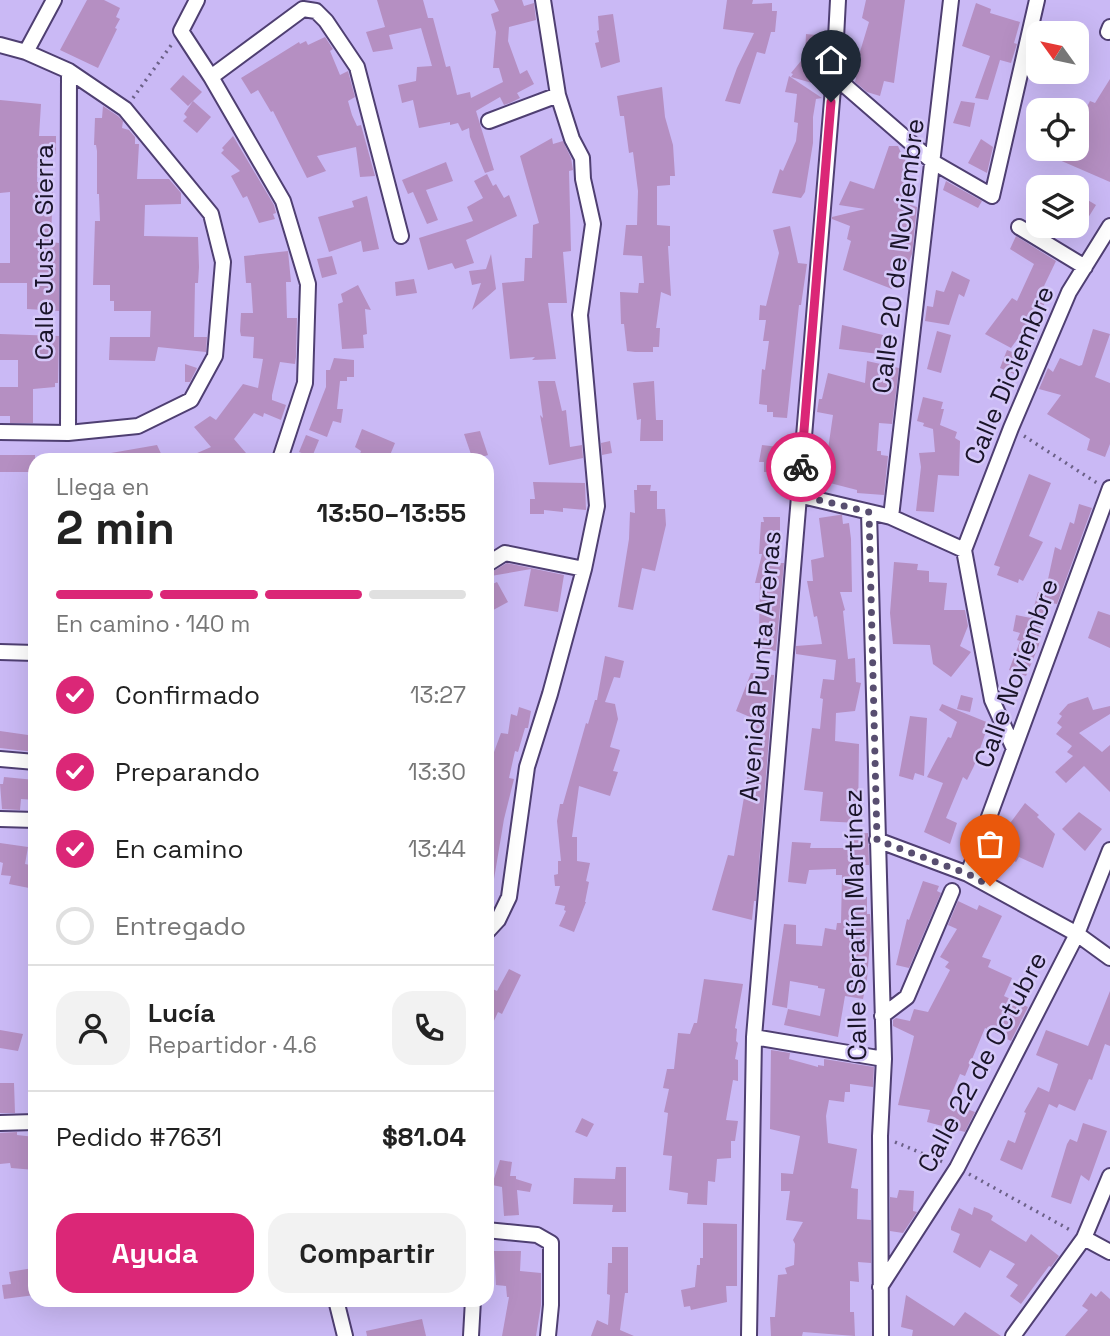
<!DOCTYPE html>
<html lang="es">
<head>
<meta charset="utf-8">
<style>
	body { margin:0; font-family:"Space Grotesk",sans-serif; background:#f2f2f2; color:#222; height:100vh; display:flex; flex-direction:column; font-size:26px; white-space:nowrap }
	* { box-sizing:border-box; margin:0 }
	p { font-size:23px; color:#767676 }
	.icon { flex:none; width:38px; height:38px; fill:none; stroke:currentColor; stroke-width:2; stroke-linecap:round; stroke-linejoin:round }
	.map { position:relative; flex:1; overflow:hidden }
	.panel { position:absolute; left:28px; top:453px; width:466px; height:854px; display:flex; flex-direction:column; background:#fff; border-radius:21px; box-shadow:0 7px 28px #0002 }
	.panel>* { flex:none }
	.needle { width:46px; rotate:303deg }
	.tools { position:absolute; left:1026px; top:21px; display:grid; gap:14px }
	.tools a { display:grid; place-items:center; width:63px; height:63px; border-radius:14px; background:#fff; box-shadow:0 7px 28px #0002; font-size:35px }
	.pin { position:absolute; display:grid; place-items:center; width:60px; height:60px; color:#fff; margin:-72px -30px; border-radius:50% 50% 50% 0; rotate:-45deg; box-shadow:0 0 7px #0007 }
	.pin .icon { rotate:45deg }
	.courier { position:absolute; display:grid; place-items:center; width:70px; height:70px; margin:-35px; border:5px solid #db2777; border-radius:50%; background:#fff; color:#222; box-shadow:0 2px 9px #0007 }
	.summary em { font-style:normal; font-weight:700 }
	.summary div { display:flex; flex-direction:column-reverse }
	.summary { display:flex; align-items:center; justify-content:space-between; height:119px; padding:0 28px }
	h1 { font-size:46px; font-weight:700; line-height:52px }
	.bar { display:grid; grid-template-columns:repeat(4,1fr); gap:10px 7px; align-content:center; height:84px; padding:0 28px }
	.bar i { height:9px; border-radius:5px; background:#e0e0e0 }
	.bar .active { background:#db2777 }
	.bar p { grid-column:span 4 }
	.line { display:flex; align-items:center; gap:18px; padding:0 28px; border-top:2px solid #e0e0e0 }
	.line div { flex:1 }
	.round { display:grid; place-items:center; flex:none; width:74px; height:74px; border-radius:21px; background:#f2f2f2 }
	ol { padding:0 28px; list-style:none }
	li { display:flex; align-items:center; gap:21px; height:77px }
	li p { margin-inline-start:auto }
	li .icon { padding:7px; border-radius:50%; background:#db2777; color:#fff; stroke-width:4 }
	li:last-child { color:#767676 }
	li i { width:38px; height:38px; border:4px solid #e0e0e0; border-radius:50% }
	.button { display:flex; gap:14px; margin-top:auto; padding:14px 28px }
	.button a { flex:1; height:80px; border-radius:21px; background:#db2777; color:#fff; font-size:28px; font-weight:700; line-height:80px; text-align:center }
	.button a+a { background:#f2f2f2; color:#222 }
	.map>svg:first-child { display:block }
	.building { fill:#b58fc2 }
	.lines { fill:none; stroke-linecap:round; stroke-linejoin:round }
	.minor-casing { stroke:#4f3f72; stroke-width:18 }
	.path { stroke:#6b6087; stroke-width:3.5; stroke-dasharray:2 5; stroke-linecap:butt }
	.minor { stroke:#fff; stroke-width:14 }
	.done { stroke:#584e70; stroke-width:7; stroke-dasharray:0 12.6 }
	.route { stroke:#db2777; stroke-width:9 }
	.labels { text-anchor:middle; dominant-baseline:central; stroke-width:5; stroke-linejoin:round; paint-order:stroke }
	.street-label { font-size:26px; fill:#1a1429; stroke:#d5c8f9 }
</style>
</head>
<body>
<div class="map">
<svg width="1110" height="1336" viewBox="0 0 1110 1336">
	<rect width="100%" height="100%" fill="#cab9f5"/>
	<path class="building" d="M87,0H104L120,8L116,17L120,19L115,28L117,29L98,68L60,50Z
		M377,0H423L428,18H433L446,67L450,66L457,95L470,92L471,98L503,82L499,68H493L496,32L491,14L499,11L494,0H522L524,6L534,3L536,20L509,27L508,41L520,74L527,70L534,84L517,93L520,98L510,103L504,105L500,97L476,111L494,170L485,173L470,137L469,128L462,131L458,123L450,125V122L419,128L413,100L402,103L398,85L416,81L417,67L432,66L421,28L389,35L393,49L373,52L366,32L385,27Z
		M727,0H753L752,4L772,3V11H777L775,32H771L765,54L757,52L740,104L725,101L737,68L754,33L723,29Z
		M866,0H905L894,83L884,81L880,96L867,92L855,82L861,56L859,55L869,22L862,18Z
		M976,3L991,9L990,13L1020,22L1014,43L1017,44L1011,63L1000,60L988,100L975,98L990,56L962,46Z
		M613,14L620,62L601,68L595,43L599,42L597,31L599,30L598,16Z
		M806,34L826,36L819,85L791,77L793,74L791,73L805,56Z
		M325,37L333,49L330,51L340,75L348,71L355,97L348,101L352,115L357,126L361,125L375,176L360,177L356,147L317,156L326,171L307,178L273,111L271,112L258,90L251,94L241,78L299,42L300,44L306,41L308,45Z
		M183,75L202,92L188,106L170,89Z
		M789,76L822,98L816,99L813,117V143L805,192L801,198L772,193L780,169L783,171L796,141L798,123L794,122L797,94L785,92Z
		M1110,79V182L1034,149H1076V128L1090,101L1095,103Z
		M662,87L665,117L673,145L675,176H670V185L657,186V225L670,226V246H668L671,296L661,292L656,328H660L659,347H653V352H635L627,351L624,324H621L620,292L638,293L639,283H644L642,256L623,255L626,225H637L638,191L633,152L629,153L624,116H620L617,96Z
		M0,100L41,104L39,136H56V154H38L37,182H53L51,242L59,243V311L27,309V283H0V263H10V192L0,193Z
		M193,101L211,117L197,133L183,121L187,117L184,114Z
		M961,101L975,103L970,127L953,123Z
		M103,106L118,116L123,121L122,128L129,130L135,137V144H139L137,179H169L181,193V204L145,205L144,236L198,237L199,267L198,283H195L194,337H207L206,352L158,347L155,361L109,360L110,337H150L151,311H114V301H110V285H93L95,221H100L99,194H97V151L96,145H94L95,118H102Z
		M233,136L274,205L276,213L273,214L275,219L259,223L247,196L243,198L231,176L240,171L221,153L224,150L222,148Z
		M552,138L553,144L563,141L571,158L573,170L569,171L571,251L563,252L567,303H548L556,359L532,360L535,357L510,359L502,283L524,281L525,258H532L533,225L539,223L520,156Z
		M981,139L993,147L987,173L968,163Z
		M889,146H898L902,155L906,156L904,169L910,171L908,176L916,179L908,204L917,207L912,254L903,277L897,275L892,289L843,270L851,241L847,239L850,226L832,219V217L865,209L839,205L850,181L874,189Z
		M446,162L453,181L426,190L438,220L427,224L413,192L408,194L402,180Z
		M487,174L493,186L496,184L504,198L509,195L517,216L466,240L474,263L455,269L452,263L428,270L419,238L473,221L467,207L483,198L474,181Z
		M946,181L982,201L978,208L943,190Z
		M367,196L379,249L363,252L361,241L329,252L318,217L354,207L352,201Z
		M1081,196L1096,205L1088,218L1076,211V204Z
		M790,226L798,263L807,264L801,305H799L787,418L773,417V412H767V405L759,404L762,369L765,370L769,341H763L766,320H759L760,305L766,306L779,253L773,230Z
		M1016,236L1056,261L1044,286L1051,290L1040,313L1037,312L1011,348L985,334L1012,298L1017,301L1034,264L1010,249Z
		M288,251L291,282H286L287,318H297L296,357L295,364L280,362L272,395V400L286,405L281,420L264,413L263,417L254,413L234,439L252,460H181L211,447L194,427L210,416L216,420L243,384L258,388L263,359L253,358L254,337L241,336L240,331L241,313H253L251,283H246L244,256Z
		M491,254L496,289L472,310L481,283L472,285L469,271L486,269Z
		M332,256L337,274L322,278L317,259Z
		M952,271L970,280L964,297L959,294L949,325L925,321L927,306L933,307L936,290L944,292Z
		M414,279L417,293L396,296L395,282Z
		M358,285L371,310L365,309L367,334L363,335L364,348L342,349L338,304L343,302L341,294Z
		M842,325L883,335L879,354L839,349Z
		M1093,329L1110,334L1095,377L1110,383V444L1105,457L1087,450L1090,439L1047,414L1061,395L1039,389L1048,368L1053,372L1060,358L1079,366L1082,365Z
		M937,331L951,335L941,373L927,369Z
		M0,334L59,336L58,383H55V387L33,389V423H10V416H0V387H18V360H0Z
		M1007,350L1020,355L1014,374L1000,368Z
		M334,358L354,360V377H347V381H340L337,409H343L341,423L333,421L327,437L309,430L326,387V370H330Z
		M867,361L899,368L892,424L879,423L877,451H881V455L888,456L884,495L857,493V490L826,482V463L833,415L817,412L819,399H822L828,373L865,383Z
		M185,364L197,368L190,382H185Z
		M538,381H555L562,411L566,410L570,447L582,445L583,458L549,465L540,415L543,418Z
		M654,381L656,420H663V441H640L641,419L637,420L633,383Z
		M923,397L943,402L941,409H944L940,425L957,432L955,438L960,441L959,476L938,475L934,512L916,511L921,467L919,453L935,452L933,429L923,426L924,423L917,421Z
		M362,429L395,443L388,460H358L361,451L355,447Z
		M480,431L488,455L473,460L464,434Z
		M306,435L319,440L312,457L299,452Z
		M610,441L612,453L602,455L601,443Z
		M157,445L164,460H112L111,453Z
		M762,445L787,448L786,470L780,471V473L764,472V462H759Z
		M0,455H35V472H0Z
		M1029,474L1051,483L1029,536L1043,542L1023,581L1019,579L1018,583L997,575L1000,567L994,565Z
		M533,482L585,483L586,510L563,508V512L544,510V514H530V499H535Z
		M637,485H651L650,491H657V509H665L666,525L655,571L642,568L633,610L618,607L629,539L630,512L635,513L634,490H637Z
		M1079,504L1092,508L1057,604L1046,602L1039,645L1026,676L1009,670L1020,641L1017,640L1020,633L1013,631L1016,615L1031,618L1038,592L1045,593L1055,547L1061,550L1070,522L1074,524Z
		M839,515H842L843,524L849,523L851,539L852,592H840L845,610L843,611L848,659L855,658L856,682L861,683L855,711L836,713L835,741L859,744L858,823L820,821L823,792L804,790L812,728L820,729L823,699L820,698L823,679L834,680L836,660L796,654V646L822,644L817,616L814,617L807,581H813L811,560L824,557L819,518Z
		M763,517H780V563H784L776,651L760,649L763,629L759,628L760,583H755L762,554H759L761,522H764Z
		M894,562L918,564L917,570L929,571V582L947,583L944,610H965L968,626L960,646L971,652L951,677L933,664L930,645L893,644L890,613Z
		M507,563L564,575L558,612L524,606L531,569L491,576L490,573Z
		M497,582L508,602L486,614V587Z
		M1098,611L1110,615V648L1088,638Z
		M605,656L624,661L620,678L614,677L605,702L615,704L618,719L610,747L620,750L613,771L618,772L610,796L579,786L572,837H577V861L590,863L586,881L589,882L585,902H586L574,932L559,926L566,911L564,910L565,906L555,904L560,886H555L554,875L558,874V861H561L557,821L560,804H563L586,723L588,724L595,700H597Z
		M751,673L774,675L756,901H754L752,920L712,910L728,855L734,856L753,744H755L757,720L736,711Z
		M961,695L973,698L970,712L957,709Z
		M1088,697L1093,710L1110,706V714L1079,733L1102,752L1110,745V792L1084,766L1066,783L1055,772L1073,756L1067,752L1072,746L1056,734L1062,727L1057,723L1062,716L1059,714L1068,704Z
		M942,704L989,723L974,766L967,780L963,777L946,818L957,823L950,844L924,832L943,783L927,777L948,737L951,738L957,722L939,710Z
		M519,707L531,711L528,728H525L518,752L515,751L509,778L514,779L504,819L494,879L486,878V774L501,733L508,734L511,714L517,716Z
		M910,716L927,718L924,776L915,773L913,780L899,776Z
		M0,731L35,736V752L0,748Z
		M4,777L35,780V800L21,799L20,810L2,809L0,784H3Z
		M1025,803L1039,815L1037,817L1055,834L1043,868L1019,857L1016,862L996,851L1005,830Z
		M1079,812L1102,829L1085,851L1062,829Z
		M868,833L869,865H859L860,897H867V914H870L871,930L867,979L863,999L845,996L838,1037L784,1025L788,1009L820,1016L825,989L818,988V986L790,981L787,1008L772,1005L784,924L796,925V944L822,946L825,928L836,930L837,923H841L842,875H836V869L809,870L806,884L788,882L792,842L811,843L810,848H848L850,834Z
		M0,843L28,847L25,864L35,866V885L30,884L29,888L9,884L11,876L1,875L3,863L0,862Z
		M923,881L939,886L937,891L941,893L909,968L896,965L907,919L909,920Z
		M958,901L977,910L979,905L1002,916L982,957L991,960L988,967L1012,978L1004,996L1028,1007L1011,1041L985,1028L965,1076L960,1074L948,1102L975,1112L965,1132L927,1122L930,1110L898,1105L914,1036L893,1026V1020L896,1018L910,1021L914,1009L928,1012L950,970L945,967L949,962L940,957L957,929L948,925Z
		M509,969L521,975L502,1014L498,1012L486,1038V986L497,991Z
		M704,979L743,984L735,1028L737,1029L736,1041L738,1043L735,1059L738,1060V1081L733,1080L726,1120L738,1121L735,1141H731V1158L717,1159L715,1182L708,1181L707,1205L687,1204L688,1193L669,1190L672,1156L663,1155L668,1113L664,1112L669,1089L663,1088L667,1069H674L678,1033L690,1034L694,1023H697Z
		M1110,991V1046L1105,1044L1092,1080L1089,1079L1075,1111L1059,1104L1057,1108L1049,1104L1022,1170L1000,1160L1008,1140L1015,1143L1026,1113L1024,1112L1038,1087L1049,1092L1058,1064L1036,1055L1046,1030L1088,1046Z
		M0,1030L23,1034L18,1051L0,1048Z
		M771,1050L790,1053L789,1059L818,1067V1065L824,1066V1059L874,1067L873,1087L850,1084V1092H845L844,1102L829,1100L826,1116L828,1143L857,1149L851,1188L858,1189L857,1219L871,1220V1263L858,1262L859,1282L850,1281V1312H854L855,1336L803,1332L802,1336H771L770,1317H775L778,1275L787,1274L785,1268L794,1265L795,1244L793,1240L803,1222L786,1220L790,1191H781V1173L793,1174L800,1136L770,1129Z
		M0,1083H14L15,1113H0Z
		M582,1118L594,1124L587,1137L575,1132Z
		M1083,1123L1107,1131L1089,1181L1081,1175L1071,1204L1051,1197L1067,1144L1070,1139L1077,1142Z
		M17,1132V1135L35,1137V1170L11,1168L10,1163L0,1164V1133Z
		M500,1160L512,1162L510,1176H516V1179L532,1184L530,1192L517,1190L519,1215L504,1216L502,1187L492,1185Z
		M616,1167H626V1212H612L613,1205L573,1204L574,1178L615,1179Z
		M899,1190L914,1191L913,1211L917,1212L903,1233L890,1231V1197L897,1198Z
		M974,1207L989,1213L993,1216L991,1220L1026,1242L1031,1234L1059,1256L1051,1267L1049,1266L1021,1304L1010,1296L1018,1285L1006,1277L1015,1264L990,1250L980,1268L953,1252L960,1234L951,1230V1227L959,1208L972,1215Z
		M703,1223L737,1224V1286H726L727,1302L691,1310L690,1306L684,1307L681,1290L695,1287L697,1265H700V1258H703Z
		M612,1247H628V1293H625L620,1330L634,1336H591L597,1320L608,1325L610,1295L607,1294L608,1263H612Z
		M494,1251H521L520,1271L541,1273V1305L536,1336H502L509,1297H507L506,1286L496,1285Z
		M33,1268L35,1270V1295L4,1299L2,1285L11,1284L9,1272Z
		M1101,1291L1110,1299V1336H1065L1088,1310L1082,1306L1091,1293L1096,1297Z
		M906,1295L954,1326L965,1312L1001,1336H912L913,1330L901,1327Z
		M422,1319L426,1336H367L366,1331Z"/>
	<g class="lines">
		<defs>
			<path id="minor" d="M197,0L181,31L211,77L283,201L308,284L305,383L280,459
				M1108,32L1110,27
				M0,45L26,52L69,71L125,109L211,214L223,262L215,356L191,400L138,426L68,433L0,432
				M26,52L54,0
				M834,76L933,162L992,196L1037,0
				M211,77L303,9L316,11L326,21L357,67L401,236
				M489,121L558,95
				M1019,227L1085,267
				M68,433L69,71
				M798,495L891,517L964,550
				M869,512L884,1059L880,1136L881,1336
				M891,517L951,0
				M964,550L1011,428L1069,292L1110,226
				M964,550L992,700L1014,749
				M486,565L505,553L584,569
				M0,652L35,653
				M0,759L35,762
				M0,819L35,820
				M877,840L968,874L1077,934L1110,958
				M968,874L1110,488
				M486,933L498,920L509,897L527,767L550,694L584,569L597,506L580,315L593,224L583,179L582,158L572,139L558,95L543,0
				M882,1016L907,997L952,891
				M754,1037L884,1059
				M0,1123L35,1122
				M486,1230L537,1235L551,1243V1305L548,1336
				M1084,1238L1110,1252
				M880,1287L957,1168L1077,934L1110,850
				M336,1300L345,1336
				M471,1336L473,1300
				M749,1336L754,1037L834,76L838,0
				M1013,1336L1084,1238L1110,1176"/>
		</defs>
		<use href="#minor" class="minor-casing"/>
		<path class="path" d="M133,98L172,44
			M1024,436L1097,483
			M895,1142L943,1162
			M969,1174L1072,1231"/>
		<use href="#minor" class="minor"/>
	</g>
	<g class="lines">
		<path class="done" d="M801,467L798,495L869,512L877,840L968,874L990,886"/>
		<path class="route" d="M801,467L831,102"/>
	</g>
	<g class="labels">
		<g class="street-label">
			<text transform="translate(44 252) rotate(-90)">Calle Justo Sierra</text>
			<text transform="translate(898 256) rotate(-83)">Calle 20 de Noviembre</text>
			<text transform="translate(1009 375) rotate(-67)">Calle Diciembre</text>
			<text transform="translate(760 666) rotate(-85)">Avenida Punta Arenas</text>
			<text transform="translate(1016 673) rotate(-70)">Calle Noviembre</text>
			<text transform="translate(855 925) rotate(-91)">Calle Serafín Martínez</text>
			<text transform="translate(982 1062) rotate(-62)">Calle 22 de Octubre</text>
		</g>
	</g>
</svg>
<div class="tools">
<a><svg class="needle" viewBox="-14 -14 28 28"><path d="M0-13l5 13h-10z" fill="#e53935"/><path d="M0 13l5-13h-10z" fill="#767676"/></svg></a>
<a><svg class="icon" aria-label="locate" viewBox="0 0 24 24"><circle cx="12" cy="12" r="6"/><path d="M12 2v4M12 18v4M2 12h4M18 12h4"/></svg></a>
<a><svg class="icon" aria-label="layers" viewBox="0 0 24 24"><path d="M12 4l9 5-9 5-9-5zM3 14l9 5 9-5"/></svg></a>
</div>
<div class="pin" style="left:990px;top:886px;background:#ea580c"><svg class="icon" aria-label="bag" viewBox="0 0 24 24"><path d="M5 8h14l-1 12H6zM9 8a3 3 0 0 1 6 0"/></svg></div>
<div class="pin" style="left:831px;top:102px;background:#1f2937"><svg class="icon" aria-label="home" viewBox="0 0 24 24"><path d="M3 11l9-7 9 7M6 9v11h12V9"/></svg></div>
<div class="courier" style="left:801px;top:467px"><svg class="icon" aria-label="bike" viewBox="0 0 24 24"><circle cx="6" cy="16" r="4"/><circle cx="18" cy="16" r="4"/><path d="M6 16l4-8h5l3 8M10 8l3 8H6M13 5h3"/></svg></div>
<section class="panel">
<div class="summary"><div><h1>2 min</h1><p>Llega en</p></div><em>13:50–13:55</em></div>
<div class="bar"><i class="active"></i><i class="active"></i><i class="active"></i><i></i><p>En camino · 140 m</p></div>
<ol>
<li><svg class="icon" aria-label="check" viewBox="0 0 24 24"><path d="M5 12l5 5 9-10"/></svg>Confirmado<p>13:27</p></li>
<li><svg class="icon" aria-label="check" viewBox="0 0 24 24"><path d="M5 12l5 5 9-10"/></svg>Preparando<p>13:30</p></li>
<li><svg class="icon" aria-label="check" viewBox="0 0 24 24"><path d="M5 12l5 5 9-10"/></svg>En camino<p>13:44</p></li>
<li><i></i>Entregado</li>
</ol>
<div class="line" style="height:126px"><a class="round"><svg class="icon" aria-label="person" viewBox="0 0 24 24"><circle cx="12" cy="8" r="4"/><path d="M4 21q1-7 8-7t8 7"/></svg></a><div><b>Lucía</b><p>Repartidor · 4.6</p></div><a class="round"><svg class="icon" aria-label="phone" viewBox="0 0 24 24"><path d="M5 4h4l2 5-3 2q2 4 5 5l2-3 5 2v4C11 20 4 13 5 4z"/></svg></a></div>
<div class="line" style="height:91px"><div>Pedido #7631</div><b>$81.04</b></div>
<div class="button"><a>Ayuda</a><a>Compartir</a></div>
</section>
</div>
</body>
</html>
